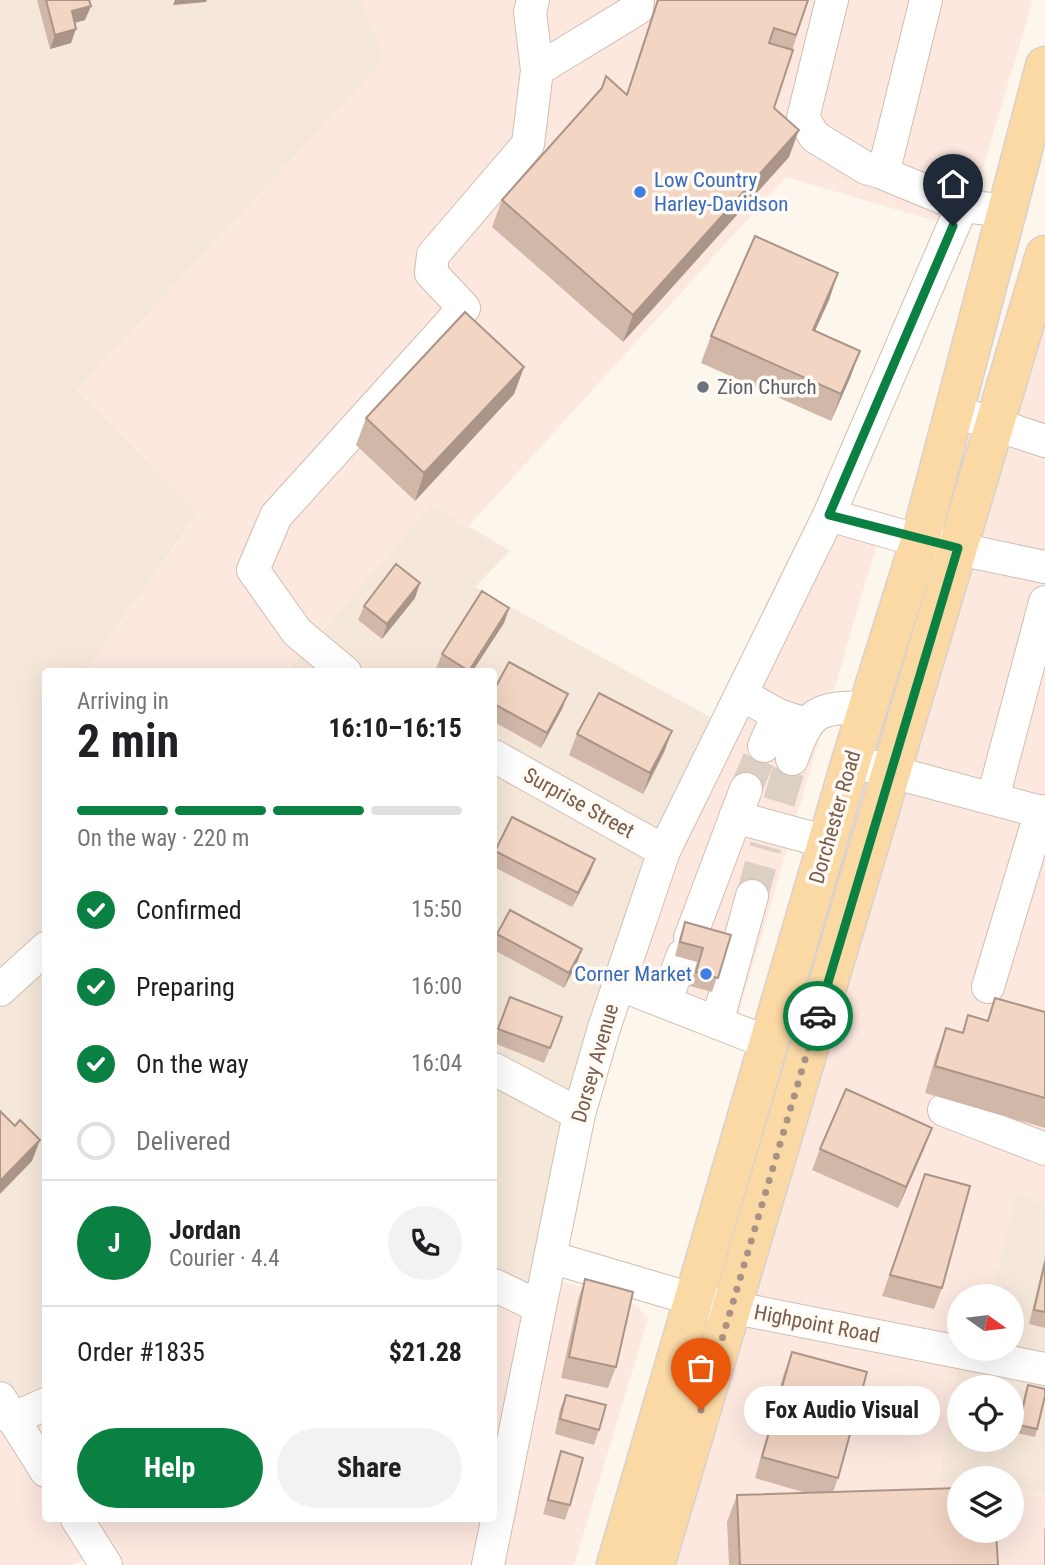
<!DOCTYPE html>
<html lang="en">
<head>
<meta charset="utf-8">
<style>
	body { margin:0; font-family:"Roboto Condensed",sans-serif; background:#f2f2f2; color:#202124; height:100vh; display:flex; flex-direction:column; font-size:26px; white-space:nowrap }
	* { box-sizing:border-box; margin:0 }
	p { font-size:23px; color:#757577 }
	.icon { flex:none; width:38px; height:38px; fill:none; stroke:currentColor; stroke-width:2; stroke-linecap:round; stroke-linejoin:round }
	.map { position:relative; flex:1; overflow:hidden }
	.panel { position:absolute; left:42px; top:668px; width:455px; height:854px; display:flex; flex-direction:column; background:#fff; border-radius:7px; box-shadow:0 7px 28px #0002 }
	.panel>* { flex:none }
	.needle { width:46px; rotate:104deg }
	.fabs { position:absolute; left:947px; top:1284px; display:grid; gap:14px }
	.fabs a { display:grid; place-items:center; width:77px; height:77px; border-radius:50%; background:#fff; box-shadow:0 7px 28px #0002; font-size:35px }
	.pin { position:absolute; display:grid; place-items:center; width:60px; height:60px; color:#fff; margin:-72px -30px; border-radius:50% 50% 50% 0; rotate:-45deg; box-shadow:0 0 7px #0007 }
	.pin .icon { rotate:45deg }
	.courier { position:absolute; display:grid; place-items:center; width:70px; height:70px; margin:-35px; border:5px solid #0b8043; border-radius:50%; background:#fff; color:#222; box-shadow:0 2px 9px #0007 }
	.bubble { position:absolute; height:49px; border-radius:24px; background:#fff; box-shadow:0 7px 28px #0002; font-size:23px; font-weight:700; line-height:49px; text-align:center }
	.overview em { font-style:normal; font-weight:700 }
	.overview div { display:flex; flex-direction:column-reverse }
	.overview { display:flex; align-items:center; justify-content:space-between; height:119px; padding:0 35px }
	h1 { font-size:46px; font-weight:700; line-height:52px }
	.bar { display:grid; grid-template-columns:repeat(4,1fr); gap:10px 7px; align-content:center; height:84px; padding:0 35px }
	.bar i { height:9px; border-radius:5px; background:#e0e0e0 }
	.bar .current { background:#0b8043 }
	.bar p { grid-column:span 4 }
	.line { display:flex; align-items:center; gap:18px; padding:0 35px; border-top:2px solid #e0e0e0 }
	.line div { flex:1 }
	.round { display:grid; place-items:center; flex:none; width:74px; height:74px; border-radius:37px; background:#f2f2f2 }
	ol { padding:0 35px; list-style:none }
	li { display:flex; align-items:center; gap:21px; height:77px }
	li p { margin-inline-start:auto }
	li .icon { padding:7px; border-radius:50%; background:#0b8043; color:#fff; stroke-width:4 }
	li:last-child { color:#757577 }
	li i { width:38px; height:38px; border:4px solid #e0e0e0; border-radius:50% }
	.button { display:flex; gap:14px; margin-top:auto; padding:14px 35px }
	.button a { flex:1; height:80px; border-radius:42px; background:#0b8043; color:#fff; font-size:28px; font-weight:700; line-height:80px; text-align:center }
	.button a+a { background:#f2f2f2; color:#202124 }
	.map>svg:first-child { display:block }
	.residential { fill:#f5e8da; fill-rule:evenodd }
	.commercial { fill:#fde8e0 }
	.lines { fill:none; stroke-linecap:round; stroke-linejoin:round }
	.minor-tunnel { stroke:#dcd0c4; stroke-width:32; stroke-dasharray:32 16; stroke-linecap:butt }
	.minor-casing { stroke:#d1beb0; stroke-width:34 }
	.major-casing { stroke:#dad1cd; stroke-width:41 }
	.minor { stroke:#fff; stroke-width:32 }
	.major { stroke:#fbd9a5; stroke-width:38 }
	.wall { fill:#d1b7a8 }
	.shaded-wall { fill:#aa9588 }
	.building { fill:#f3d5c3; stroke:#aa9588; stroke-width:2 }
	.done { stroke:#a89285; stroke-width:7; stroke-dasharray:0 12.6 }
	.route { stroke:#0b8043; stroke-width:9 }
	.shop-dot { fill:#3f7fe0; stroke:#fffaf3; stroke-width:2.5 }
	.worship-dot { fill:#6b7280; stroke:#fffaf3; stroke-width:2.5 }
	.labels { text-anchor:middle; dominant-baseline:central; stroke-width:7; stroke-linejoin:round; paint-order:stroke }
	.shop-label { font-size:21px; fill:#366cbe; stroke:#fffaf3; text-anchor:start }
	.worship-label { font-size:21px; fill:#5b616d; stroke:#fffaf3; text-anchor:start }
	.street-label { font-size:21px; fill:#7a5c4d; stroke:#fffaf3 }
</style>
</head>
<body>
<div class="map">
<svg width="1045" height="1565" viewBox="0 0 1045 1565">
	<rect width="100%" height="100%" fill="#fdf6ec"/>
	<path class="residential" d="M0,0H361L385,60L77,390L198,513L85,672H46V1404L0,1398Z
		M432,504L510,551L475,587L726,726L664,851L540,1307L494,1285V672H286Z
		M1017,1192L1045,1205V1493L1012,1486V1479H959V1483H938L959,1352L1012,1349V1297H991ZM959,1388H1012V1440H959Z"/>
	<path class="commercial" d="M361,0H1033L963,234L953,226L786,177L467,528L432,505L286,672H85L198,514L77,390L384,60Z
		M1045,325V1205L1017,1192L991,1297H959V1353L938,1482L959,1483V1531H1012V1486L1045,1493V1565H674L1001,463Z
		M829,515L881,530L734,1029L618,984Z
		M546,1277L617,1297L637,1306L648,1319L574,1565H488Z
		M494,1284L538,1304L486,1565H106L98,1553L72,1565H0V1398L45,1404L46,1519H494Z"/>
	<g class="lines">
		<path class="minor-tunnel" d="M746,789L764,746
			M779,802L792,759
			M752,896L766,846"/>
		<defs>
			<path id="minor" d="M533,0L530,12L537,70L637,9L638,0
				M832,0L803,118L815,137L866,168L880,172L887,158L926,0
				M880,172L962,206
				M954,411L1045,441
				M829,515L962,206L1009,211
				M345,672L297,632L253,570L276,516L464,308L431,273L433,255L528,144L537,70
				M741,694L778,715L805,724
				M764,746L778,715
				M494,756L664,851
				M792,759C810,709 816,708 868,707
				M851,761L1045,813
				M993,798L1045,602
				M735,817L827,842
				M690,938L746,789
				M618,984L769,1043
				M988,987L1041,811
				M0,990L46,948
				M665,1002L683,955
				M717,1023L752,896
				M494,1069L579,1114
				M944,1110L1045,1149
				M550,1257L695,1300L1045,1369
				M494,1285L540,1307
				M0,1398L46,1471
				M12,1419L46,1404
				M77,1519L106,1565
				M488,1565L579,1114L604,1028L664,851L829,515L920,541L1045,567"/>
			<path id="major" d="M616,1565L851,761L920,541L1045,66
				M655,1565L1045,255"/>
		</defs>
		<use href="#minor" class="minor-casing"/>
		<use href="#major" class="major-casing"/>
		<use href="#minor" class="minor"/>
		<use href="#major" class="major"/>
	</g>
	<path class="wall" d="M37,0H89L91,6L85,20L75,23L71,43L50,49Z
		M657,0H808L774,108L789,157L623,342L492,227L502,200L626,95Z
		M838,273L829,300L815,331L860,351L850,378L831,421L701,363L711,336Z
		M524,367L514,394L415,501L356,445L366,418Z
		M415,598L382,639L358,620L364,606Z
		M509,608L504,623L472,672H442L436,668L442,654Z
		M494,690L568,694L562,709L541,748L494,722Z
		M672,731L664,752L643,794L569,755L577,734Z
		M495,851L590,873L572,907L494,867V854Z
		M685,922L731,935L712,992L690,986L697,962L675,956L680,936Z
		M497,934L577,963L564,988L494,950V944Z
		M510,997L562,1017L544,1063L494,1043V1041Z
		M995,998L1045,1012V1128L925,1093L936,1055L946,1028L962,1033L968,1015L987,1021Z
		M820,1149H924L898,1208L812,1170Z
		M925,1174L942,1288L934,1309L882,1296Z
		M1045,1257V1328L1029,1324Z
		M585,1279L616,1367L608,1388L561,1378L578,1300Z
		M792,1352L838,1478L833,1492L998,1565H729L727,1522L737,1495L806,1493L755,1478L784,1373Z
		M1028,1385L1037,1429L1035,1437L1016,1433L1025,1392Z
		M566,1395L599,1430L594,1445L555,1434L560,1409Z
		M961,1440H999L996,1450L960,1443Z
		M561,1451L570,1505L565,1520L543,1514L556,1466Z
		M1045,1527V1565H1044V1530Z"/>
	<path class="shaded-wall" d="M175,0H207L206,2L173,5Z
		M91,6L85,20L66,25L72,11Z
		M76,29L71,43L50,49L55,35Z
		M799,130L789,157L623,342L633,315Z
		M838,273L829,300L803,357L813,330Z
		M860,351L850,378L831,421L841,394Z
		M524,367L514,394L415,501L424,473Z
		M420,583L415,598L382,639L387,624Z
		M509,608L504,623L472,672H468Z
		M568,694L562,709L541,748L547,733Z
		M672,731L664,752L643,794L650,773Z
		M595,859L590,873L572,907L578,893Z
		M582,949L577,963L564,988L569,973Z
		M932,1128L924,1149L898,1208L906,1187Z
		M40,1140L32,1161L0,1194V1181Z"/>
	<path class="building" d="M46,0H89L91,6L72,11L76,29L55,35Z
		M658,0H808L796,35L774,28L769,43L793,50L774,108L799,130L633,315L502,200L602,88L606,76L627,95Z
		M755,236L838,273L813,330L860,351L841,394L711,336Z
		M465,312L524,367L424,473L366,418Z
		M396,564L420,583L387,624L364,606Z
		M482,591L509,608L469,671L442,654Z
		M509,662L568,694L547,733L494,704V690Z
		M599,693L672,731L650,773L577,734Z
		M512,817L595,859L578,893L495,851Z
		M510,910L582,949L569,973L497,934Z
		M685,922L731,935L718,978L696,972L703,948L680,942Z
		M510,997L562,1017L550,1048L498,1029Z
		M995,998L1045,1012V1098L935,1066L946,1028L963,1033L968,1015L988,1021Z
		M846,1089L932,1128L906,1187L820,1149Z
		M0,1111L15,1126L20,1120L40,1140L0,1181Z
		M925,1174L970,1186L942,1288L890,1275Z
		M1045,1262V1312L1034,1310Z
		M585,1279L633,1292L616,1367L569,1357Z
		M792,1352L867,1372L838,1478L762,1457Z
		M976,1379L1011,1386V1388H974Z
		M1028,1385L1045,1389V1396L1037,1429L1019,1425Z
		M566,1395L606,1405L599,1430L560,1419Z
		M561,1451L583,1458L570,1505L548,1500Z
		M959,1488V1531H996L998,1565H740L737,1495Z"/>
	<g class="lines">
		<path class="done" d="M701,1410L818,1016"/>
		<path class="route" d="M818,1016L958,548L829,515L953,226"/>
	</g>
	<g class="shop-dot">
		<circle cx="640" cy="192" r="7"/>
		<circle cx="706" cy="974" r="7"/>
	</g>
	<circle class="worship-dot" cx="703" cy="387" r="7"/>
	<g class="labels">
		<g class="shop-label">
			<text x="654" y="180">Low Country<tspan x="654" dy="24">Harley-Davidson</tspan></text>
			<text x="692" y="974" text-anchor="end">Corner Market</text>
		</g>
		<g class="worship-label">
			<text x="717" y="387">Zion Church</text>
		</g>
		<g class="street-label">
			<text transform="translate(579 803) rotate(29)">Surprise Street</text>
			<text transform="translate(835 817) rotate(-74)">Dorchester Road</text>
			<text transform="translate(595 1063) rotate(-74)">Dorsey Avenue</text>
			<text transform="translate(817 1324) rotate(11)">Highpoint Road</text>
		</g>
	</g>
</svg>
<div class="fabs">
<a><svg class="needle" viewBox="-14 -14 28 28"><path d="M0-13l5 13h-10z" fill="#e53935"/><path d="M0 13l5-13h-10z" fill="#757577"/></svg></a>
<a><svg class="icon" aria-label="locate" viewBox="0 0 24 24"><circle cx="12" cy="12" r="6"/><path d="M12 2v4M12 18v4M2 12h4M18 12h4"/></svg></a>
<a><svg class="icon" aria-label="layers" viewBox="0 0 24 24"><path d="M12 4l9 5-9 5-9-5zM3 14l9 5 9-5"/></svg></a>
</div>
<div class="pin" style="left:701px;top:1410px;background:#ea580c"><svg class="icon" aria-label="bag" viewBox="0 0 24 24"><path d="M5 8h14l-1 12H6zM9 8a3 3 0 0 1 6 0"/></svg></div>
<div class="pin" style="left:953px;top:226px;background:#1f2937"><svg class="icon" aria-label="home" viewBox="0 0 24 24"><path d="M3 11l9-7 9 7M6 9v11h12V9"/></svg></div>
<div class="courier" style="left:818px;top:1016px"><svg class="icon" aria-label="car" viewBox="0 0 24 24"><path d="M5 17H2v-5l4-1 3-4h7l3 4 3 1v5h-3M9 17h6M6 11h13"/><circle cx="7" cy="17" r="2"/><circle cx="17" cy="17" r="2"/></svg></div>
<div class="bubble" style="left:744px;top:1386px;width:196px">Fox Audio Visual</div>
<section class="panel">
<div class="overview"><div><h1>2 min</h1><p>Arriving in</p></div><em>16:10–16:15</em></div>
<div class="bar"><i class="current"></i><i class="current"></i><i class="current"></i><i></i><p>On the way · 220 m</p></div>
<ol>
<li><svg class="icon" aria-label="check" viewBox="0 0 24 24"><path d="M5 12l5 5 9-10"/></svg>Confirmed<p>15:50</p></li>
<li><svg class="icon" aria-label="check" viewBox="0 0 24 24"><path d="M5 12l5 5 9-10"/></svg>Preparing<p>16:00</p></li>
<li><svg class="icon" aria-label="check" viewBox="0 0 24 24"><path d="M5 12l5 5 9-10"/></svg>On the way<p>16:04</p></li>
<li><i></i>Delivered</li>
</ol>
<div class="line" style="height:126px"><b class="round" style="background:#0b8043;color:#fff">J</b><div><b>Jordan</b><p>Courier · 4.4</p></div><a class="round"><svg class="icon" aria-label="phone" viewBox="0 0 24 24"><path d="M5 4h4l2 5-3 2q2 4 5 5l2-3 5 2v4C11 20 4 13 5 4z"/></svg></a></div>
<div class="line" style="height:91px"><div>Order #1835</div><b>$21.28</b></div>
<div class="button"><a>Help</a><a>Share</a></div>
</section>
</div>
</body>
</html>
